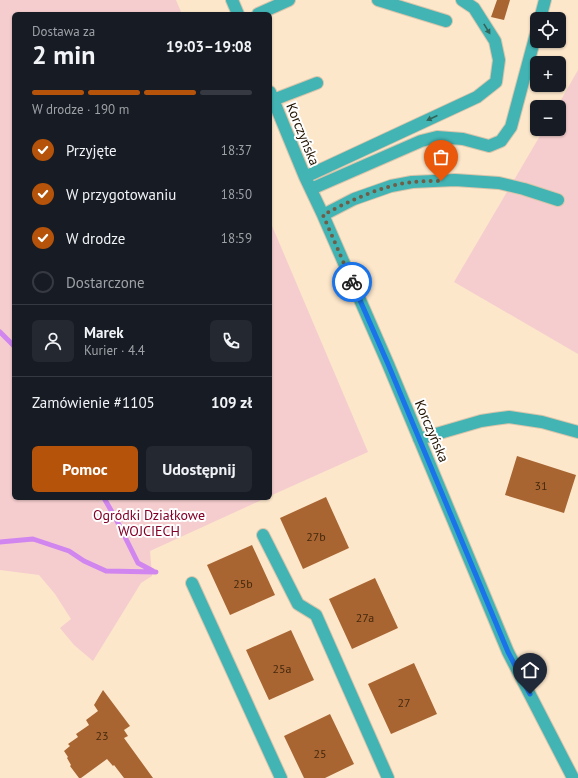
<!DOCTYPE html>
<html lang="pl">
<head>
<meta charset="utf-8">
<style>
	body { margin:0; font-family:"PT Sans",sans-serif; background:#242831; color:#f1f3f6; height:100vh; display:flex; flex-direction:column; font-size:15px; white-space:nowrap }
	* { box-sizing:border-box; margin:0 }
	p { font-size:13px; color:#9ea1a6 }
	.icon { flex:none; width:22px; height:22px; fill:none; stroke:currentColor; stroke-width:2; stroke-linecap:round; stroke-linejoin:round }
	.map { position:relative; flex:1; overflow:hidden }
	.drawer { position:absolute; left:12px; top:12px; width:260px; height:488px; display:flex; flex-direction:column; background:#171b24; border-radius:6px; box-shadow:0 1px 3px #0004 }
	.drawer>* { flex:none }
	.controls { position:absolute; left:530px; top:12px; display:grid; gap:8px }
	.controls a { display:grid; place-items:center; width:36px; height:36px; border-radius:6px; background:#171b24; box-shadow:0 1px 3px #0004; font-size:20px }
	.pin { position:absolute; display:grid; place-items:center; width:34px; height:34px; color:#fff; margin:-41px -17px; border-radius:50% 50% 50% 0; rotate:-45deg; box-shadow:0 0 4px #0007 }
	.pin .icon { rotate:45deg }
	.courier { position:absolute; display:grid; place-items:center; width:40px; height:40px; margin:-20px; border:3px solid #1a73e8; border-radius:50%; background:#fff; color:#222; box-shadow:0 1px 5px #0007 }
	.headline em { font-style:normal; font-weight:700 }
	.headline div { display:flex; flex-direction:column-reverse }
	.headline { display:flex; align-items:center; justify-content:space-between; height:68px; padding:0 20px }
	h1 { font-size:26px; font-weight:700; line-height:30px }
	.bar { display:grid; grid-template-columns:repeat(4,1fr); gap:6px 4px; align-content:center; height:48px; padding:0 20px }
	.bar i { height:5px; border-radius:3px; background:#363941 }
	.bar .on { background:#b45309 }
	.bar p { grid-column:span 4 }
	.line { display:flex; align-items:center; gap:10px; padding:0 20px; border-top:1px solid #363941 }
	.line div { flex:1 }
	.round { display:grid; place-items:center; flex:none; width:42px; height:42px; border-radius:6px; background:#242831 }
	ol { padding:0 20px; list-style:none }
	li { display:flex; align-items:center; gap:12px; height:44px }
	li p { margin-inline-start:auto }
	li .icon { padding:4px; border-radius:50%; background:#b45309; color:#fff; stroke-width:4 }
	li:last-child { color:#9ea1a6 }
	li i { width:22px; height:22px; border:2px solid #363941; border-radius:50% }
	.action { display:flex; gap:8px; margin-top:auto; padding:8px 20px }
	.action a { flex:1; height:46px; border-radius:6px; background:#b45309; color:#fff; font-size:16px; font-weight:700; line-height:46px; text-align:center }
	.action a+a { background:#242831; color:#f1f3f6 }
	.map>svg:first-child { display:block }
	.green { fill:#f5cdce }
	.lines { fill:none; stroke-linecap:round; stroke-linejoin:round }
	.stream { stroke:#d086ee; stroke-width:5 }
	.building { fill:#a86532 }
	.minor-casing { stroke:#d9c5ab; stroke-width:14 }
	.minor { stroke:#43b4b4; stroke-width:12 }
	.oneway { fill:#32645a }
	.done { stroke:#6e5d47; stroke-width:4; stroke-dasharray:0 7.2 }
	.route { stroke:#1a73e8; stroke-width:5 }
	.labels { text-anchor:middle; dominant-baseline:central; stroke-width:4; stroke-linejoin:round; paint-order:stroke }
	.number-label { font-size:12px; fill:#44280c }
	.street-label { font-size:14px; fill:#221300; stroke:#fff }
	.park-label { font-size:14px; fill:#830228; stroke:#fff }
</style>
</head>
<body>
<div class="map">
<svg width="578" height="778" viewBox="0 0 578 778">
	<rect width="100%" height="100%" fill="#fce7cb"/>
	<path class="green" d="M0,0H176L182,14H14V498H266L150,551L152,576L141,583L93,661L74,645L60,628L71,619L55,594L39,575L0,570Z
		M578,70V354L454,282L544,129H559V107H557Z
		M270,221L368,452L270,496Z"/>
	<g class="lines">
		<path class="stream" d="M0,332L14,346
			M104,498L116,519L138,563L153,571
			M0,542L33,539L69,551L84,561L106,571L156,572"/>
	</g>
	<path class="building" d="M497,0H510L504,20L491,17Z
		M517,456L576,475L564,513L505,495Z
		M326,497L349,548L303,569L280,518Z
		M252,545L275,595L230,615L207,565Z
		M375,578L398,628L352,649L329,599Z
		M291,630L314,680L269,700L246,650Z
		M414,663L437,714L391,734L368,684Z
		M103,690L130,726L124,730L128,736L124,738L153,778H124L114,765L113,766L107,759L81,778H79L70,766L71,765L67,758L68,757L64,751L70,746L68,744L78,737L76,734L89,725L86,720L98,711L94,705Z
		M330,714L354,764L325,778H304L284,736Z"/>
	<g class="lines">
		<defs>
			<path id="minor" d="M232,0L238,14
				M378,0L446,21
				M258,14L289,0
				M540,19L545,0
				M270,92L305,177L323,215L388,364L508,652L573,778
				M273,100L317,83
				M305,177L477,97L496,82L499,60L495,41L474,8L462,0
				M311,189L421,141L437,137L463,139L489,146L501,141L511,127L537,30
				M323,215L354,199L391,186L412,182L455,180L499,183L524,189L558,200
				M419,439L481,421L494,419L509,417L542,422L578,432
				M263,535L298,604L316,615L388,778
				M192,583L281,778"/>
		</defs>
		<use href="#minor" class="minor-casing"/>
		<use href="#minor" class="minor"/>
	</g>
	<defs><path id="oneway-solid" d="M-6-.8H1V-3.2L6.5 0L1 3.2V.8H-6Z"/></defs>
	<g class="oneway">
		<use href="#oneway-solid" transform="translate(487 29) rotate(58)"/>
		<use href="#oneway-solid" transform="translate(432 118) rotate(155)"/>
	</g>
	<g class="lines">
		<path class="done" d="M352,282L323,215C349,201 383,185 413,182C422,181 431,181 441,181"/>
		<path class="route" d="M352,282L388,364L508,652L530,694"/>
	</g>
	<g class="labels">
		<g class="number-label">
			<text x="541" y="485">31</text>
			<text x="316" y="536">27b</text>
			<text x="243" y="583">25b</text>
			<text x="365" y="617">27a</text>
			<text x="282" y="668">25a</text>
			<text x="404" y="702">27</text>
			<text x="102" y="735">23</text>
			<text x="320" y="753">25</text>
		</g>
		<g class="street-label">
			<text transform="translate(303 134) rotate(68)">Korczyńska</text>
			<text transform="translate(432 431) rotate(67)">Korczyńska</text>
		</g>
		<g class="park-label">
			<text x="149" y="515">Ogródki Działkowe<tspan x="149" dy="16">WOJCIECH</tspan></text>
		</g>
	</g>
</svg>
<div class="controls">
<a><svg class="icon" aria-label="locate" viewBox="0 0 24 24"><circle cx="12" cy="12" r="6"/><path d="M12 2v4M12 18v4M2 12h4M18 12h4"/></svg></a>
<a>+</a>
<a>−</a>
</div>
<div class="pin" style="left:441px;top:181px;background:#ea580c"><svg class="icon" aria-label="bag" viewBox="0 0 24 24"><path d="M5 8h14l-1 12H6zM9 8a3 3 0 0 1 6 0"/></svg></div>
<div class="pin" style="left:530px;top:694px;background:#1f2937"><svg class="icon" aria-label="home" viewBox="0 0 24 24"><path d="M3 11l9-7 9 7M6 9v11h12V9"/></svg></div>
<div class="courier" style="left:352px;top:282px"><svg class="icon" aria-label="bike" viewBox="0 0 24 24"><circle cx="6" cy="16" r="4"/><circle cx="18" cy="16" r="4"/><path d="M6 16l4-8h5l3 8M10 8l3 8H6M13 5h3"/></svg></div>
<section class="drawer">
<div class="headline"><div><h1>2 min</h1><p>Dostawa za</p></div><em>19:03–19:08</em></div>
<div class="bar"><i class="on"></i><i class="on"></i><i class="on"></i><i></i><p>W drodze · 190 m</p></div>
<ol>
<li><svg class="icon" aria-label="check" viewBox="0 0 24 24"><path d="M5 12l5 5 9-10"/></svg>Przyjęte<p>18:37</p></li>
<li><svg class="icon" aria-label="check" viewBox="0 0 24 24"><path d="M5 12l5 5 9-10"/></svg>W przygotowaniu<p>18:50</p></li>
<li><svg class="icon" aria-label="check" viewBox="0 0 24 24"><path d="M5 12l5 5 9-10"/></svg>W drodze<p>18:59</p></li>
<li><i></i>Dostarczone</li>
</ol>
<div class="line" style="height:72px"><a class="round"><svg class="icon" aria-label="person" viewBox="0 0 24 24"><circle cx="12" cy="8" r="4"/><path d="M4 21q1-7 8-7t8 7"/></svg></a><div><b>Marek</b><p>Kurier · 4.4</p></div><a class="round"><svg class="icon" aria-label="phone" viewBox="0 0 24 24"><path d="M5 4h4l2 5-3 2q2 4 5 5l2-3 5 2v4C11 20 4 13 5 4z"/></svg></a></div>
<div class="line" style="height:52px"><div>Zamówienie #1105</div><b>109 zł</b></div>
<div class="action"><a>Pomoc</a><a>Udostępnij</a></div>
</section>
</div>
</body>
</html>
